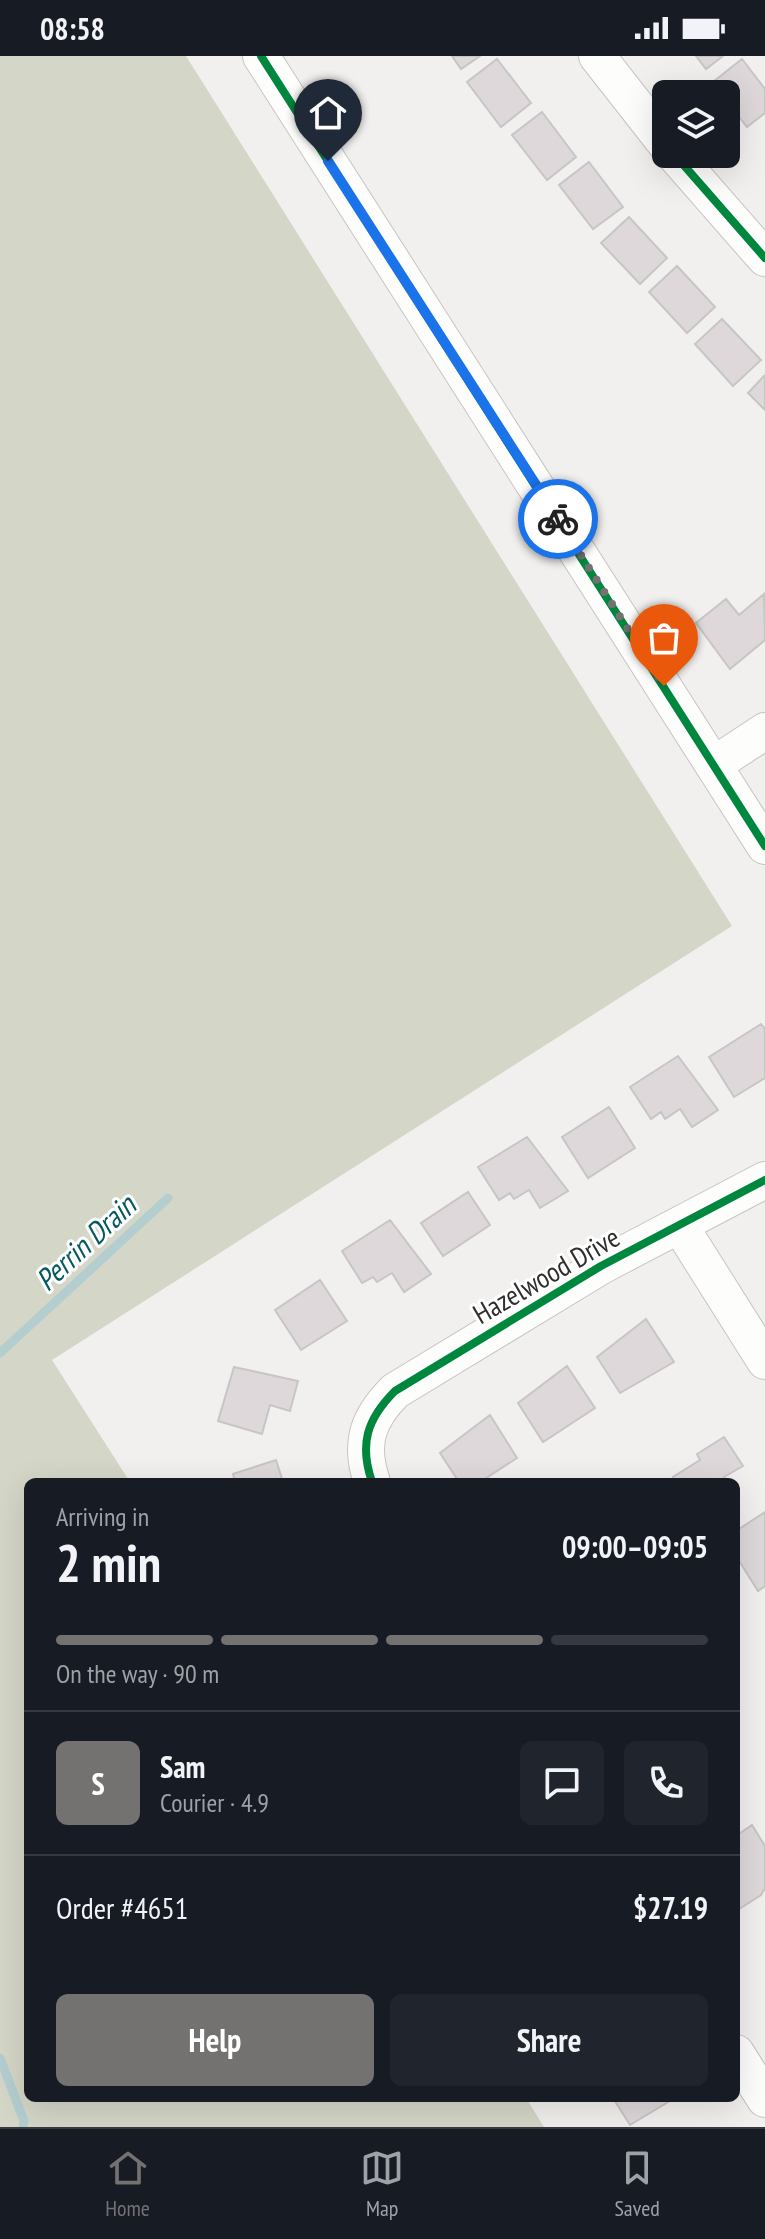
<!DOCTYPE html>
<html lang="en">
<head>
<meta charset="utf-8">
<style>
	body { margin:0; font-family:"PT Sans Narrow",sans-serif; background:#20242c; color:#f1f3f6; height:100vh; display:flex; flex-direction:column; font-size:30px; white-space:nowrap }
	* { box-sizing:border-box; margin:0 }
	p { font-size:26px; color:#9ea1a6 }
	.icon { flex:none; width:44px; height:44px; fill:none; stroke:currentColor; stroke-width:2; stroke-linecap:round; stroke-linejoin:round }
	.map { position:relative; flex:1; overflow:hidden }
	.panel { position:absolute; left:24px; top:1422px; width:716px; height:624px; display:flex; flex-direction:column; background:#171b24; border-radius:12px; box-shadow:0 8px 32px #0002 }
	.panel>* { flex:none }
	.tools { position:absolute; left:652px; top:24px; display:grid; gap:16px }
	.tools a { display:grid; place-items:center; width:88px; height:88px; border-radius:12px; background:#171b24; box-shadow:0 8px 32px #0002; font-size:40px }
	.pin { position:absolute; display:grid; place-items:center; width:68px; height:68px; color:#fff; margin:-82px -34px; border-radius:50% 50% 50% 0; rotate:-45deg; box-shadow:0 0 8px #0007 }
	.pin .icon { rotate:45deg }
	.courier { position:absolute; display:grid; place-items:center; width:80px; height:80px; margin:-40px; border:6px solid #1a73e8; border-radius:50%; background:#fff; color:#222; box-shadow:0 2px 10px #0007 }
	.head em { font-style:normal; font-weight:800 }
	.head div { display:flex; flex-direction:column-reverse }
	.head { display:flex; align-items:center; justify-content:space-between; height:136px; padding:0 32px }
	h1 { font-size:52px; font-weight:800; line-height:60px }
	.bar { display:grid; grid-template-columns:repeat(4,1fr); gap:12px 8px; align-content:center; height:96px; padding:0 32px }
	.bar i { height:10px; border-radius:6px; background:#363941 }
	.bar .current { background:#737270 }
	.bar p { grid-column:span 4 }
	.line { display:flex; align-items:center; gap:20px; padding:0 32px; border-top:2px solid #363941 }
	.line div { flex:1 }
	.round { display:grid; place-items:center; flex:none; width:84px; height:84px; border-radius:12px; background:#20242c }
	.button { display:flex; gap:16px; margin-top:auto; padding:16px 32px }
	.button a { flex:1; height:92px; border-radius:12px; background:#737270; color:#fff; font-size:32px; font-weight:800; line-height:92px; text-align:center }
	.button a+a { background:#20242c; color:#f1f3f6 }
	.status { display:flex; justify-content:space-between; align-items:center; height:56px; padding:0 40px; background:#171b24; direction:ltr }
	.status svg { height:22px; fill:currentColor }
	.menu { display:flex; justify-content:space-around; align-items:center; height:112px; border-top:2px solid #363941; background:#171b24; font-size:22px; color:#9ea1a6 }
	.menu a { display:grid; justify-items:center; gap:4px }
	.menu .current { color:#737270 }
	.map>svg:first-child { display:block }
	.green { fill:#d4d6c7 }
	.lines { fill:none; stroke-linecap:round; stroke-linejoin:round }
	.stream { stroke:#b4ced0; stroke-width:9 }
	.building { fill:#ded8db; stroke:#c7c6c5; stroke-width:2 }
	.minor-casing { stroke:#c6c5c3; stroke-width:38 }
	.minor { stroke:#fdfdfc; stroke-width:36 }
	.cycleway-casing { stroke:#fff; stroke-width:13 }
	.cycleway { stroke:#00873e; stroke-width:8 }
	.done { stroke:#737270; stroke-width:8; stroke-dasharray:0 14.4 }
	.route { stroke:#1a73e8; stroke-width:10 }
	.labels { text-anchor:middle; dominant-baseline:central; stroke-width:6; stroke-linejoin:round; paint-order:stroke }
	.street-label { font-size:28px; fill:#2f2e2c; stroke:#fff }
	.water-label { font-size:30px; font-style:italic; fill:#045a5f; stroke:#fff }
</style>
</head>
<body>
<div class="status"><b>08:58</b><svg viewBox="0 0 49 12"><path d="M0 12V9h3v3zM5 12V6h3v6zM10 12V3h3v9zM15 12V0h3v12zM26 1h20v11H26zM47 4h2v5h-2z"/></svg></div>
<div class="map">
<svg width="765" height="2071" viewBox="0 0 765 2071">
	<rect width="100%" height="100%" fill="#f2f0ee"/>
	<path class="green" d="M0,0H186L732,870L52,1304L130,1426H28V2042H526L544,2071H0Z"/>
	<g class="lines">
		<path class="stream" d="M0,1297L168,1142
			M0,2002L24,2065L23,2071"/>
	</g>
	<path class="building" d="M452,0H480L461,13Z
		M696,0H723L706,13Z
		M497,3L531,47L501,71L467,26Z
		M742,3L765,33V57L747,71L726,44V38H721L713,26Z
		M542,56L576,101L547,124L512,79Z
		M589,106L623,151L593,173L559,129Z
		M629,161L667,202L640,228L601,187Z
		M677,210L715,251L687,277L649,236Z
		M722,263L761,304L733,330L695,288Z
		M765,319V354L748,337Z
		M764,538L765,584L730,613L696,567L726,543L739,559Z
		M761,968L765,973V1022L734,1041L709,1001Z
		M678,1000L718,1054L692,1071L680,1053L665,1063L661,1056L651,1063L630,1031Z
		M609,1051L635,1092L588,1122L562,1081Z
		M527,1081L568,1135L540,1152L529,1134L514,1143L510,1137L499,1144L478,1111Z
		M468,1136L490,1169L443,1200L421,1167Z
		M390,1164L431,1218L404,1236L392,1217L377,1226L373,1221L362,1227L342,1195Z
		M320,1224L347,1265L301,1294L275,1254Z
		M646,1263L674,1306L620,1337L597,1301Z
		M567,1310L595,1352L543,1386L518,1347Z
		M234,1311L298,1325L290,1355L270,1349L262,1378L218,1365Z
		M490,1359L517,1402L480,1426H459L440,1397Z
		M724,1381L743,1410L724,1421L727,1426H675L673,1421L700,1404L697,1398Z
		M276,1404L283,1426H235L233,1418Z
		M765,1456V1530L758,1535L736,1500V1475Z
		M752,1769L765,1790V1832L761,1839L736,1855V1780Z
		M613,2042H672L673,2043L630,2069Z"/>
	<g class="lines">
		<defs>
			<path id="minor" d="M261,0L765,790
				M597,0L666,88
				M674,98L765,202
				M715,708L765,675
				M680,1170L765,1305
				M372,1426C359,1388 367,1363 395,1335L601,1210L765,1124
				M736,1997L765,2043"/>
		</defs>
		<use href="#minor" class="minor-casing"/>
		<use href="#minor" class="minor"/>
		<defs>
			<path id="cycleway" d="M261,0L765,790
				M674,98L765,202
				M372,1426C359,1388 367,1363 395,1335L601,1210L765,1124"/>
		</defs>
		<use href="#cycleway" class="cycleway-casing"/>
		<use href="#cycleway" class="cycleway"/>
	</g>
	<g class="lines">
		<path class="done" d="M558,463L664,630"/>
		<path class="route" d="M328,105L558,463"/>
	</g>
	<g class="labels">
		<g class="street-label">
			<text transform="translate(546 1219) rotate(-30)">Hazelwood Drive</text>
		</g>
		<g class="water-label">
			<text transform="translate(85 1186) rotate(-43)">Perrin Drain</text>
		</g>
	</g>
</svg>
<div class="tools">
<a><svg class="icon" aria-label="layers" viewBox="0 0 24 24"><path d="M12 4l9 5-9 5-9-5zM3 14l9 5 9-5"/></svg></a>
</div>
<div class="pin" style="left:664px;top:630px;background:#ea580c"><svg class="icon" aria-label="bag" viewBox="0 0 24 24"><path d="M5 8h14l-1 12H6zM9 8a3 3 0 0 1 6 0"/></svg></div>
<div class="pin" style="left:328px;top:105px;background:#1f2937"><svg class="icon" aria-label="home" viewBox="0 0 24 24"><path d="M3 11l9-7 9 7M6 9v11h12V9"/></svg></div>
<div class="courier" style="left:558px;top:463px"><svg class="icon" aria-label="bike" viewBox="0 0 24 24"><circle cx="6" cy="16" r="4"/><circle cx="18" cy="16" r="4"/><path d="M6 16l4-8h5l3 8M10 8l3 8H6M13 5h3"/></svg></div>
<section class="panel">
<div class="head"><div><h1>2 min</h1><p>Arriving in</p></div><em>09:00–09:05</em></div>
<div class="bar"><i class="current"></i><i class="current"></i><i class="current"></i><i></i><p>On the way · 90 m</p></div>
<div class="line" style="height:144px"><b class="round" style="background:#737270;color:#fff">S</b><div><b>Sam</b><p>Courier · 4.9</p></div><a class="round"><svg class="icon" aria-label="chat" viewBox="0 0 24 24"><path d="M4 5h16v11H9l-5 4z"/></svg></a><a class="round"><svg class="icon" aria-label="phone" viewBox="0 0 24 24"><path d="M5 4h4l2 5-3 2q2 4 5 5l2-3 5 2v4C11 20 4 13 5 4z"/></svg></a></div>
<div class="line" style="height:104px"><div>Order #4651</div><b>$27.19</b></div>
<div class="button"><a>Help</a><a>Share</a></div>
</section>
</div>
<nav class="menu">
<a class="current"><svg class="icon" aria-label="home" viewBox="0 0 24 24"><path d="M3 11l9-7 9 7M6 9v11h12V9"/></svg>Home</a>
<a><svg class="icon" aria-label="map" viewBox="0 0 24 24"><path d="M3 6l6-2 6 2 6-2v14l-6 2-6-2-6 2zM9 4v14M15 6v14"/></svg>Map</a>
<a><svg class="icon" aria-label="saved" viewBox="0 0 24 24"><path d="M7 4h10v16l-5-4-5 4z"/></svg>Saved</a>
</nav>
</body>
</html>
